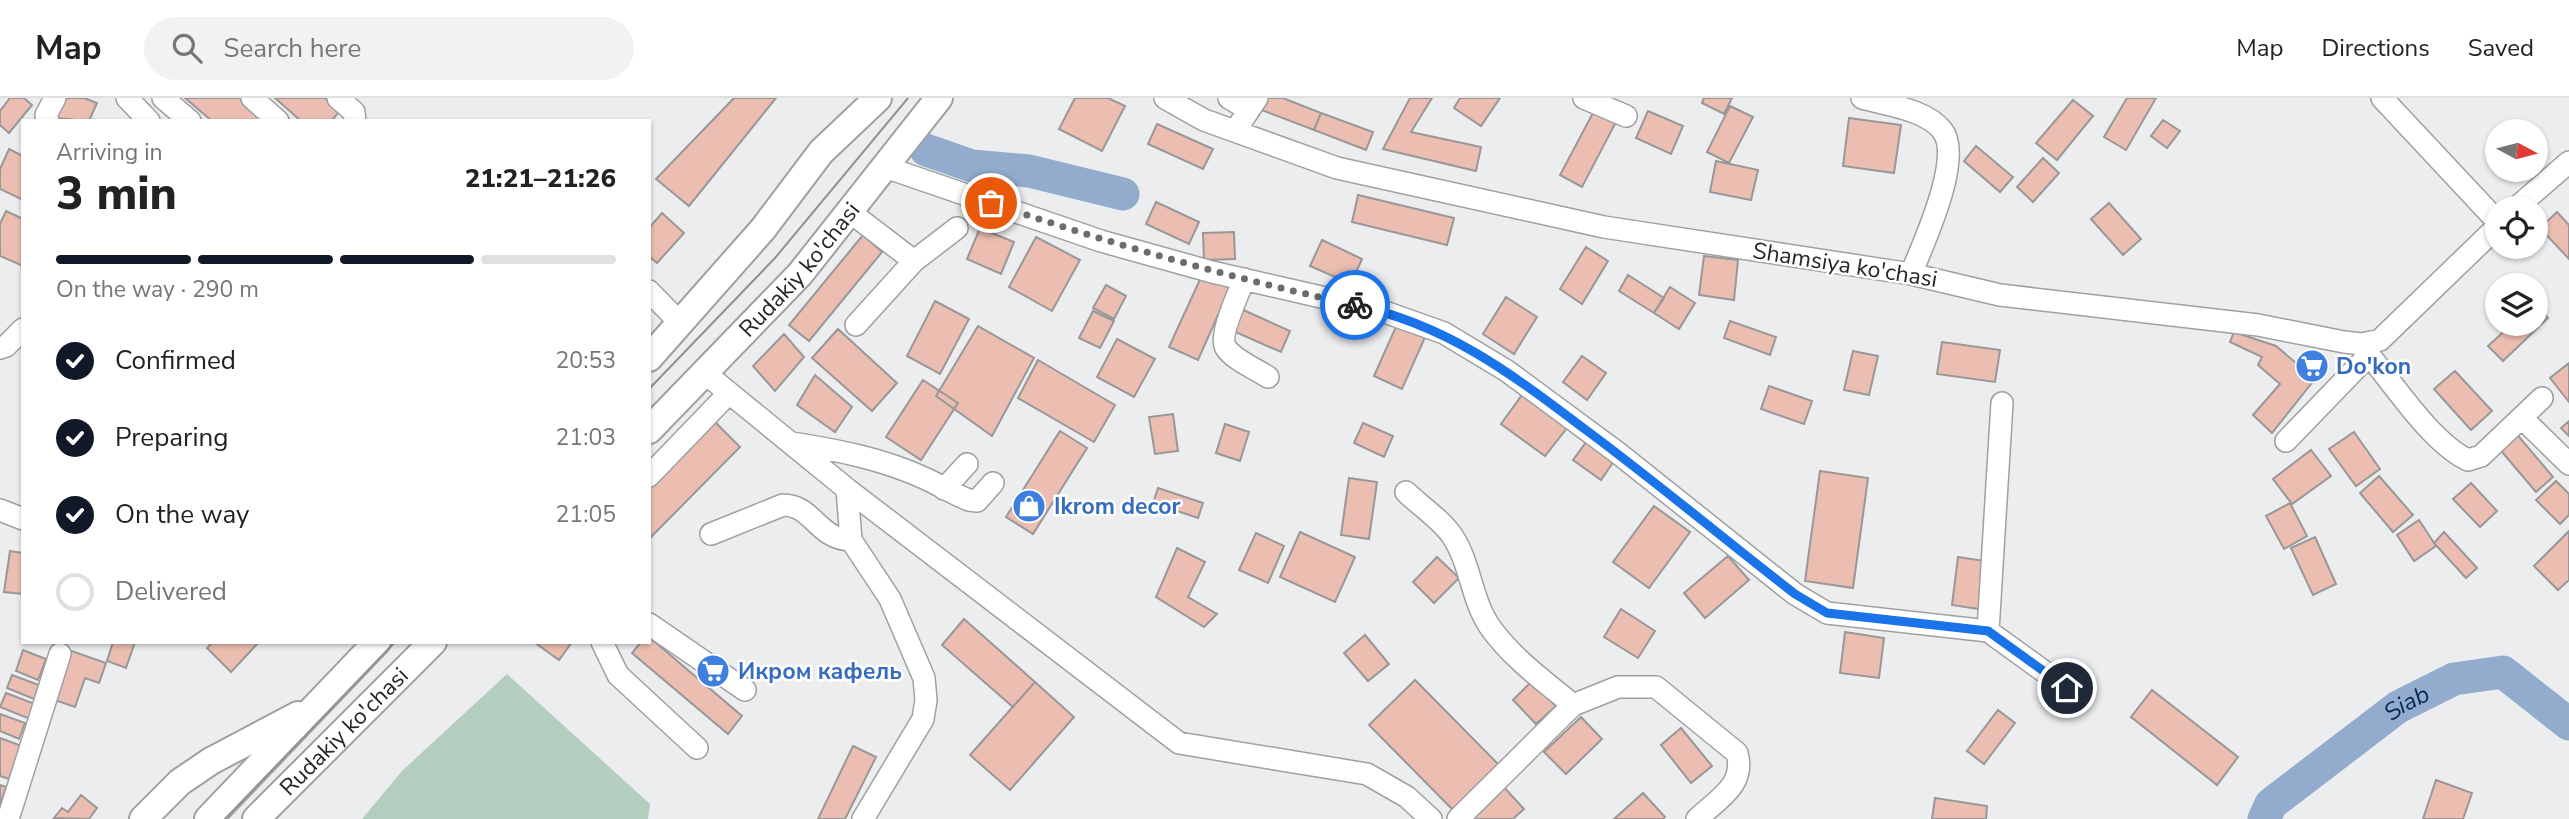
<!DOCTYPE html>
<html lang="en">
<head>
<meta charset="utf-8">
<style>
	body { margin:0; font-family:"Nunito Sans",sans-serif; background:#f2f2f2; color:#222; height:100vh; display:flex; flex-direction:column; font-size:26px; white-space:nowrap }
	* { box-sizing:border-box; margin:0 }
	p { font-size:23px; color:#767676 }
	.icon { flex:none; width:38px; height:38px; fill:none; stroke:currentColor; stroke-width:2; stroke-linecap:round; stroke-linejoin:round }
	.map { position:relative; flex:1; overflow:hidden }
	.side { position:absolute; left:21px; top:21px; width:630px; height:525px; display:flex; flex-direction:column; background:#fff; border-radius:0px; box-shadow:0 2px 5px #0004 }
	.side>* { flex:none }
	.needle { width:46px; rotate:97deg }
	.fabs { position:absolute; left:2485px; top:21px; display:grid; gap:14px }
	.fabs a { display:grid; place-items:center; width:63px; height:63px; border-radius:50%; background:#fff; box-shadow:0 2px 5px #0004; font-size:35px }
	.pin { position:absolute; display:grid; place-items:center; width:60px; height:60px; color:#fff; margin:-30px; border:4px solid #fff; border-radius:50%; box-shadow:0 2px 7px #0007 }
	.courier { position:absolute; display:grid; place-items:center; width:70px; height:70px; margin:-35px; border:5px solid #1a73e8; border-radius:50%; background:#fff; color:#222; box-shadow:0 2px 9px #0007 }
	.overview em { font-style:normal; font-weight:800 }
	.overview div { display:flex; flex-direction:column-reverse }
	.overview { display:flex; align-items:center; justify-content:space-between; height:119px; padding:0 35px }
	h1 { font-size:46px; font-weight:800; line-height:52px }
	.bar { display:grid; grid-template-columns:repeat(4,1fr); gap:10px 7px; align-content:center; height:84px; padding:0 35px }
	.bar i { height:9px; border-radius:5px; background:#e0e0e0 }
	.bar .current { background:#111827 }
	.bar p { grid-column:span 4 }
	ol { padding:0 35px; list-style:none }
	li { display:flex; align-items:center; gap:21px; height:77px }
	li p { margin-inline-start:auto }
	li .icon { padding:7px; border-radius:50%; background:#111827; color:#fff; stroke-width:4 }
	li:last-child { color:#767676 }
	li i { width:38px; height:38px; border:4px solid #e0e0e0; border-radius:50% }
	header { display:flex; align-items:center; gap:42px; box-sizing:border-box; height:98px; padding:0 35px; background:#fff; border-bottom:2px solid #e0e0e0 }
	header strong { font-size:33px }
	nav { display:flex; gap:38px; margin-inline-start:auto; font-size:24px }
	.search { width:490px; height:63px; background:#f2f2f2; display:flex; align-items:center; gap:18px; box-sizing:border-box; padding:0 24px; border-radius:38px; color:#767676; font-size:26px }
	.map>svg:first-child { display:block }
	.green { fill:#b3cebf }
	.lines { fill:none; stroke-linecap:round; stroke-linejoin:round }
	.river { stroke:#93accd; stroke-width:33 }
	.building { fill:#ebbeb1; stroke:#999797; stroke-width:2 }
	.minor-casing { stroke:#9fa0a1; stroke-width:24 }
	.major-casing { stroke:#9fa0a1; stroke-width:30 }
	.minor { stroke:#fff; stroke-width:21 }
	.major { stroke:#fff; stroke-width:26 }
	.tram { stroke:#919193; stroke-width:2 }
	.done { stroke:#6b6c6d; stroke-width:7; stroke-dasharray:0 12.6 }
	.route { stroke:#1a73e8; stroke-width:9 }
	.labels { text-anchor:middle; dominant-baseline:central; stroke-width:5; stroke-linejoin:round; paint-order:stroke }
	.street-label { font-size:23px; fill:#262627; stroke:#fff }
	.shop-label { font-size:23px; font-weight:bold; fill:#366cbe; stroke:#fff; text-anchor:start }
	.water-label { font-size:24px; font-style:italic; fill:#072b55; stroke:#fff }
</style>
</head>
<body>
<header>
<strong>Map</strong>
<div class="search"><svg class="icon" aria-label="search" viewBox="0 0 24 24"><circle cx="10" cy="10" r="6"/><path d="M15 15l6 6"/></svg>Search here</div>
<nav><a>Map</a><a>Directions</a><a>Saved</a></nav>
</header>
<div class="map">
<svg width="2569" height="721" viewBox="0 0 2569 721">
	<rect width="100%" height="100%" fill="#ecedef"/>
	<path class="green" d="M507,576L650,706L648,721H362L402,673Z"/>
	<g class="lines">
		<g class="river">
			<path d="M926,52L972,68L1029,73L1123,96"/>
			<path id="s1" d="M2264,721L2271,706L2398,609L2454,581L2503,574L2569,626"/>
		</g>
	</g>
	<path class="building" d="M10,0H24L32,7L9,35L0,27V13Z
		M62,0H84L97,5L89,23L54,20Z
		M185,0H242L269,23H212Z
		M275,0H325L340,13L331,23H301Z
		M734,0H776L689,108L656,81Z
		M1075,0H1108L1125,8L1102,53L1059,31Z
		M1264,0H1283L1321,15L1314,32L1259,11Z
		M1410,0H1432L1411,34L1481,49L1476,73L1383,51Z
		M1460,0H1500L1481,28L1454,10Z
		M1704,0H1732L1724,16L1702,5Z
		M2127,0H2156L2126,52L2104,39Z
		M2073,2L2093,18L2057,62L2036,45Z
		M1730,8L1753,19L1729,65L1707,54Z
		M1595,11L1617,22L1582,89L1560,77Z
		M1648,13L1683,28L1671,56L1636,40Z
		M1321,15L1373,34L1366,52L1314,32Z
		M1849,20L1901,27L1894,75L1843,68Z
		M2163,22L2180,33L2167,50L2151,38Z
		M1157,26L1213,51L1203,71L1148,46Z
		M1976,48L2013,79L2000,94L1964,63Z
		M9,51L23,58V102L0,91V71Z
		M2043,60L2059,75L2033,104L2017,89Z
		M1716,63L1758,72L1751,102L1710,94Z
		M1358,97L1454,120L1447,147L1352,124Z
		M1156,104L1199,124L1189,146L1146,126Z
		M2109,105L2141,141L2123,157L2091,121Z
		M6,113L23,121V168L0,158V126Z
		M2557,114L2569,127V161L2540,130Z
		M662,115L684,135L657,165L649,158V130Z
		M980,130L1014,144L1001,176L967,161Z
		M1234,134L1235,161L1204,162L1203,135Z
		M863,137L882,154L809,243L789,227Z
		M1036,139L1080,162L1052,213L1009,189Z
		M1322,142L1362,161L1351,186L1310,168Z
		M1586,149L1608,163L1582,206L1560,191Z
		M1704,158L1738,162L1734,202L1699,197Z
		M1202,177L1230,190L1198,262L1169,249Z
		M1628,177L1664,200L1654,215L1619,193Z
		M1106,187L1126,198L1114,221L1093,210Z
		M1670,189L1695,205L1679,231L1654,215Z
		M1506,199L1537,219L1514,256L1483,236Z
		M935,203L969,221L940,276L907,258Z
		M2536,207L2548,220L2503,263L2488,248L2512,226H2536Z
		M1241,211L1290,233L1281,254L1231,232Z
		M1093,213L1114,223L1100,250L1079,240Z
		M1730,223L1776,239L1770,257L1724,240Z
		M1398,224L1426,237L1402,291L1374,278Z
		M978,228L1034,260L992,338L936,298Z
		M838,231L897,285L872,313L812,260Z
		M2234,234L2276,248L2315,281L2272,335L2253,317L2280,286L2258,267L2262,259L2230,244Z
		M784,236L804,259L775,293L753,268Z
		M1117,241L1155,261L1134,299L1097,279Z
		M1942,244L2000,252L1995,284L1937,276Z
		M1853,253L1878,258L1869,297L1844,292Z
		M2309,255L2326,269L2315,281L2298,267Z
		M1582,258L1606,275L1587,302L1563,284Z
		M1038,262L1115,307L1094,344L1018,300Z
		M2569,265V304L2550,280Z
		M2455,273L2492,313L2471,332L2434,291Z
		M815,277L852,309L835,334L797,307Z
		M923,282L958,305L921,362L886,339Z
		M1769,288L1812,303L1804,326L1761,311Z
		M1522,297L1567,330L1545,358L1501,326Z
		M1173,316L1178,353L1155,356L1149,319Z
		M713,322L740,349L649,441V385Z
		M2569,323V338L2561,330Z
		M1363,325L1393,338L1384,359L1354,345Z
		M1225,326L1249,334L1240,363L1216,355Z
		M1060,333L1087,350L1033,436L1006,419Z
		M2514,333L2553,379L2536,394L2497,348Z
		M2354,334L2380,371L2356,388L2329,351Z
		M1587,343L1614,363L1601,382L1573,362Z
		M2311,352L2331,378L2292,406L2273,381Z
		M1820,373L1868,380L1853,490L1805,483Z
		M2379,378L2413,417L2393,434L2360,395Z
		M1349,380L1377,384L1369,441L1341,437Z
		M2556,383L2569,396V417L2560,426L2536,402Z
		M2471,385L2497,413L2480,429L2453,401Z
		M1158,390L1203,405L1198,420L1153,405Z
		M2290,405L2307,438L2284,451L2266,418Z
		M1654,408L1690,434L1649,490L1613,464Z
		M2419,422L2436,448L2414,463L2397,437Z
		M2569,433V482L2558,492L2534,468Z
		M1300,434L1355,459L1335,504L1280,479Z
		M2444,434L2477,470L2466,480L2434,445Z
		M1256,435L1284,448L1268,485L1239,472Z
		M2315,439L2336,486L2313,497L2291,450Z
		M1177,450L1205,464L1188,499L1217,516L1204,529L1156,499Z
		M10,453L23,455V496L4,494Z
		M1728,458L1749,482L1705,520L1684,495Z
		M1437,459L1459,480L1434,505L1413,484Z
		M1958,459L1985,463L1979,511L1952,507Z
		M1621,511L1655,533L1638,560L1604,539Z
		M964,521L1035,584L1013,609L942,547Z
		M1845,534L1884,540L1879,580L1840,575Z
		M1365,537L1389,566L1368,583L1344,555Z
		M649,539L742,618L728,636L632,555L641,544H649Z
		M113,544H135L126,570L107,563Z
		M213,544H259L231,574L207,550Z
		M534,544H572L559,562Z
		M63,550L106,565L99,585L85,580L75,609L46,599Z
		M23,552L46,561L38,582L16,573Z
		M12,577L39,587L34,601L7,590Z
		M1415,582L1500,668L1454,713L1369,627Z
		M1532,583L1556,608L1536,626L1513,602Z
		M1035,584L1074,619L1010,692L970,657Z
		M2152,592L2238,659L2217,687L2131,619Z
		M6,595L35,606L30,621L0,609Z
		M1998,612L2015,625L1984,666L1967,653Z
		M0,616L25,625L19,641L0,633Z
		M1581,619L1602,641L1566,676L1544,654Z
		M1681,630L1712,668L1691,685L1661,647Z
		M0,640L22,648L9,681L0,678Z
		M853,648L876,659L845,721H818Z
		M2436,682L2472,695L2463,721H2423Z
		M1501,686L1524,711L1513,721H1463Z
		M0,687L6,689L0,707Z
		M1643,695L1665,719L1663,721H1614Z
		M81,697L97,710L89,721L54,720L62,710L68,714Z
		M1935,700L1987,708L1986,721H1932Z"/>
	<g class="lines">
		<defs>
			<path id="minor" d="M127,0L149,23
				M163,0L190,23
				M252,0L278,23
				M338,0L354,14L355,23
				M1165,0L1204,22L1337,70L1604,129L1911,176L2000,197L2258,227L2344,244L2362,246L2380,242L2497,129
				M1229,0L1249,12
				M1584,0L1626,18
				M1862,0C1886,7 1925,11 1942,32C1964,59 1923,146 1911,176
				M2382,0L2497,123
				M48,23L46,17L55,0
				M1235,33L1257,0
				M885,69L1101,143L1212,174L1382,213L1444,235L1507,273L1618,355L1795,496L1827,515L1988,533L2067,590
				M2516,110L2569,64
				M850,114L914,163L856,227
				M914,163L957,130
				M1244,181C1239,195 1218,238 1226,250C1234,262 1256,271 1268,279
				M649,193L681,226
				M0,250L6,248L23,231
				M2369,257C2396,289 2431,344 2468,362L2481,358L2542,300
				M706,276L847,391L1179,645L1367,676L1407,699L1431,721
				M2523,321L2569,366
				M2286,343L2369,257L2362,246
				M792,345C837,352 883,361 924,380C940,387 953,396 969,402L977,403L993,385
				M649,378L729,295
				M847,391L851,442L890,501L924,580L926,602L923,621L863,721
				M944,391L967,366
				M1406,394C1420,408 1442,422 1453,439C1471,467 1471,501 1490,529C1512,560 1544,583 1573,607
				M0,412L23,421
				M711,436L783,407C813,407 817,441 851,442
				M649,526L745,592
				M1988,533L2002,305
				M602,544L618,577L697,650
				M8,721L60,556
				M1458,721L1573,607L1618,589H1656L1737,655C1746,687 1718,701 1697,721"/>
			<g id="major">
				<path d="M649,260L763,131L821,54L878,0"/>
				<path id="s2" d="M649,332L800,176L939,0"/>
				<path d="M143,721L180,684L211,663L298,617"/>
				<path d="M208,721L377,544"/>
				<path id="s3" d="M256,721L433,544"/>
			</g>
		</defs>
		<use href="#minor" class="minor-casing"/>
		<use href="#major" class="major-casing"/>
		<use href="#minor" class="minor"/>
		<use href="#major" class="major"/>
		<path class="tram" d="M649,291L775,160L908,0
			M225,721L395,544"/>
	</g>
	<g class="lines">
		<path class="done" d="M991,105C1111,146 1231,180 1355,207"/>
		<path class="route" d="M1355,207C1447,227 1509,274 1582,329C1655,383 1724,441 1795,496L1827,515L1988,533L2067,590"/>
	</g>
	<defs>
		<symbol id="supermarket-disc" viewBox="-11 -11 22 22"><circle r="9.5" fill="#3f7fe0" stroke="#fff"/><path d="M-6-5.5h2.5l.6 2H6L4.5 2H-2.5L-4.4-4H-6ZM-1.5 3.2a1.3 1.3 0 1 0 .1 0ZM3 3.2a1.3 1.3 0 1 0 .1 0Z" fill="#fff"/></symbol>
		<symbol id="shop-disc" viewBox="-11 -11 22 22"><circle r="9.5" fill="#3f7fe0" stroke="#fff"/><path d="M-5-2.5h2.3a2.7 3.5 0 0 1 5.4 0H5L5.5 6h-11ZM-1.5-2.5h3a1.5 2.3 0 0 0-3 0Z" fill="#fff"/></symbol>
	</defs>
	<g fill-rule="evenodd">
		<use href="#supermarket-disc" x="2293" y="249" width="38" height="38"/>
		<use href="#shop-disc" x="1010" y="389" width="38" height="38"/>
		<use href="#supermarket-disc" x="694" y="554" width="38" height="38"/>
	</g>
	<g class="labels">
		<g class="street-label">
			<text transform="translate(1845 167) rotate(9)">Shamsiya ko'chasi</text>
			<text stroke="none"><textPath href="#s2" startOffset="220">Rudakiy ko'chasi</textPath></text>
			<text stroke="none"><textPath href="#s3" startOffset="124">Rudakiy ko'chasi</textPath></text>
		</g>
		<g class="shop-label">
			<text x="2336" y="268">Do'kon</text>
			<text x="1054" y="408">Ikrom decor</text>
			<text x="738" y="573">Икром кафель</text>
		</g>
		<g class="water-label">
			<text stroke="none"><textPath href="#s1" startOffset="186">Siab</textPath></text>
		</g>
	</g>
</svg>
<div class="fabs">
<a><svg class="needle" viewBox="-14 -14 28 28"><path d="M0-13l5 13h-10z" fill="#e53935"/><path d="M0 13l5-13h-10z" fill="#767676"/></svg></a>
<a><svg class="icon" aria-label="locate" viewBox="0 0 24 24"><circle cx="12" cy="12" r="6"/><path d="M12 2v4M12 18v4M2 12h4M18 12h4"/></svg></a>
<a><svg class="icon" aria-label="layers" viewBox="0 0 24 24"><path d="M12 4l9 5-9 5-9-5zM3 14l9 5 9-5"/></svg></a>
</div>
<div class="pin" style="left:991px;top:105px;background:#ea580c"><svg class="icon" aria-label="bag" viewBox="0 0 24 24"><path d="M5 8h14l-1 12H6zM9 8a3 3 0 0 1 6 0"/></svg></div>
<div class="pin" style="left:2067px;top:590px;background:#1f2937"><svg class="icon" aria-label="home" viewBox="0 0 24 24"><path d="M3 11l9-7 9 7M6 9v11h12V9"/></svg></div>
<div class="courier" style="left:1355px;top:207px"><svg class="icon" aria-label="bike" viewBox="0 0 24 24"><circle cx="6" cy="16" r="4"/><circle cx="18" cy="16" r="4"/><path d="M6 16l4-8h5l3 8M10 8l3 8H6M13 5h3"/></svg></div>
<section class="side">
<div class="overview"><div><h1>3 min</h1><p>Arriving in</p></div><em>21:21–21:26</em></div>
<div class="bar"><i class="current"></i><i class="current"></i><i class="current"></i><i></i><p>On the way · 290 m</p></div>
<ol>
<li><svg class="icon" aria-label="check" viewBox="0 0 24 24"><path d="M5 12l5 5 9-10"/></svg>Confirmed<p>20:53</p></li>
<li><svg class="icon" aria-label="check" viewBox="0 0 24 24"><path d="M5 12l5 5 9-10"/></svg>Preparing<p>21:03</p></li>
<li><svg class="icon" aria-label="check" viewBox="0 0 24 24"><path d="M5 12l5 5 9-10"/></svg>On the way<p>21:05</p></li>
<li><i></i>Delivered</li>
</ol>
</section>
</div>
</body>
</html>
